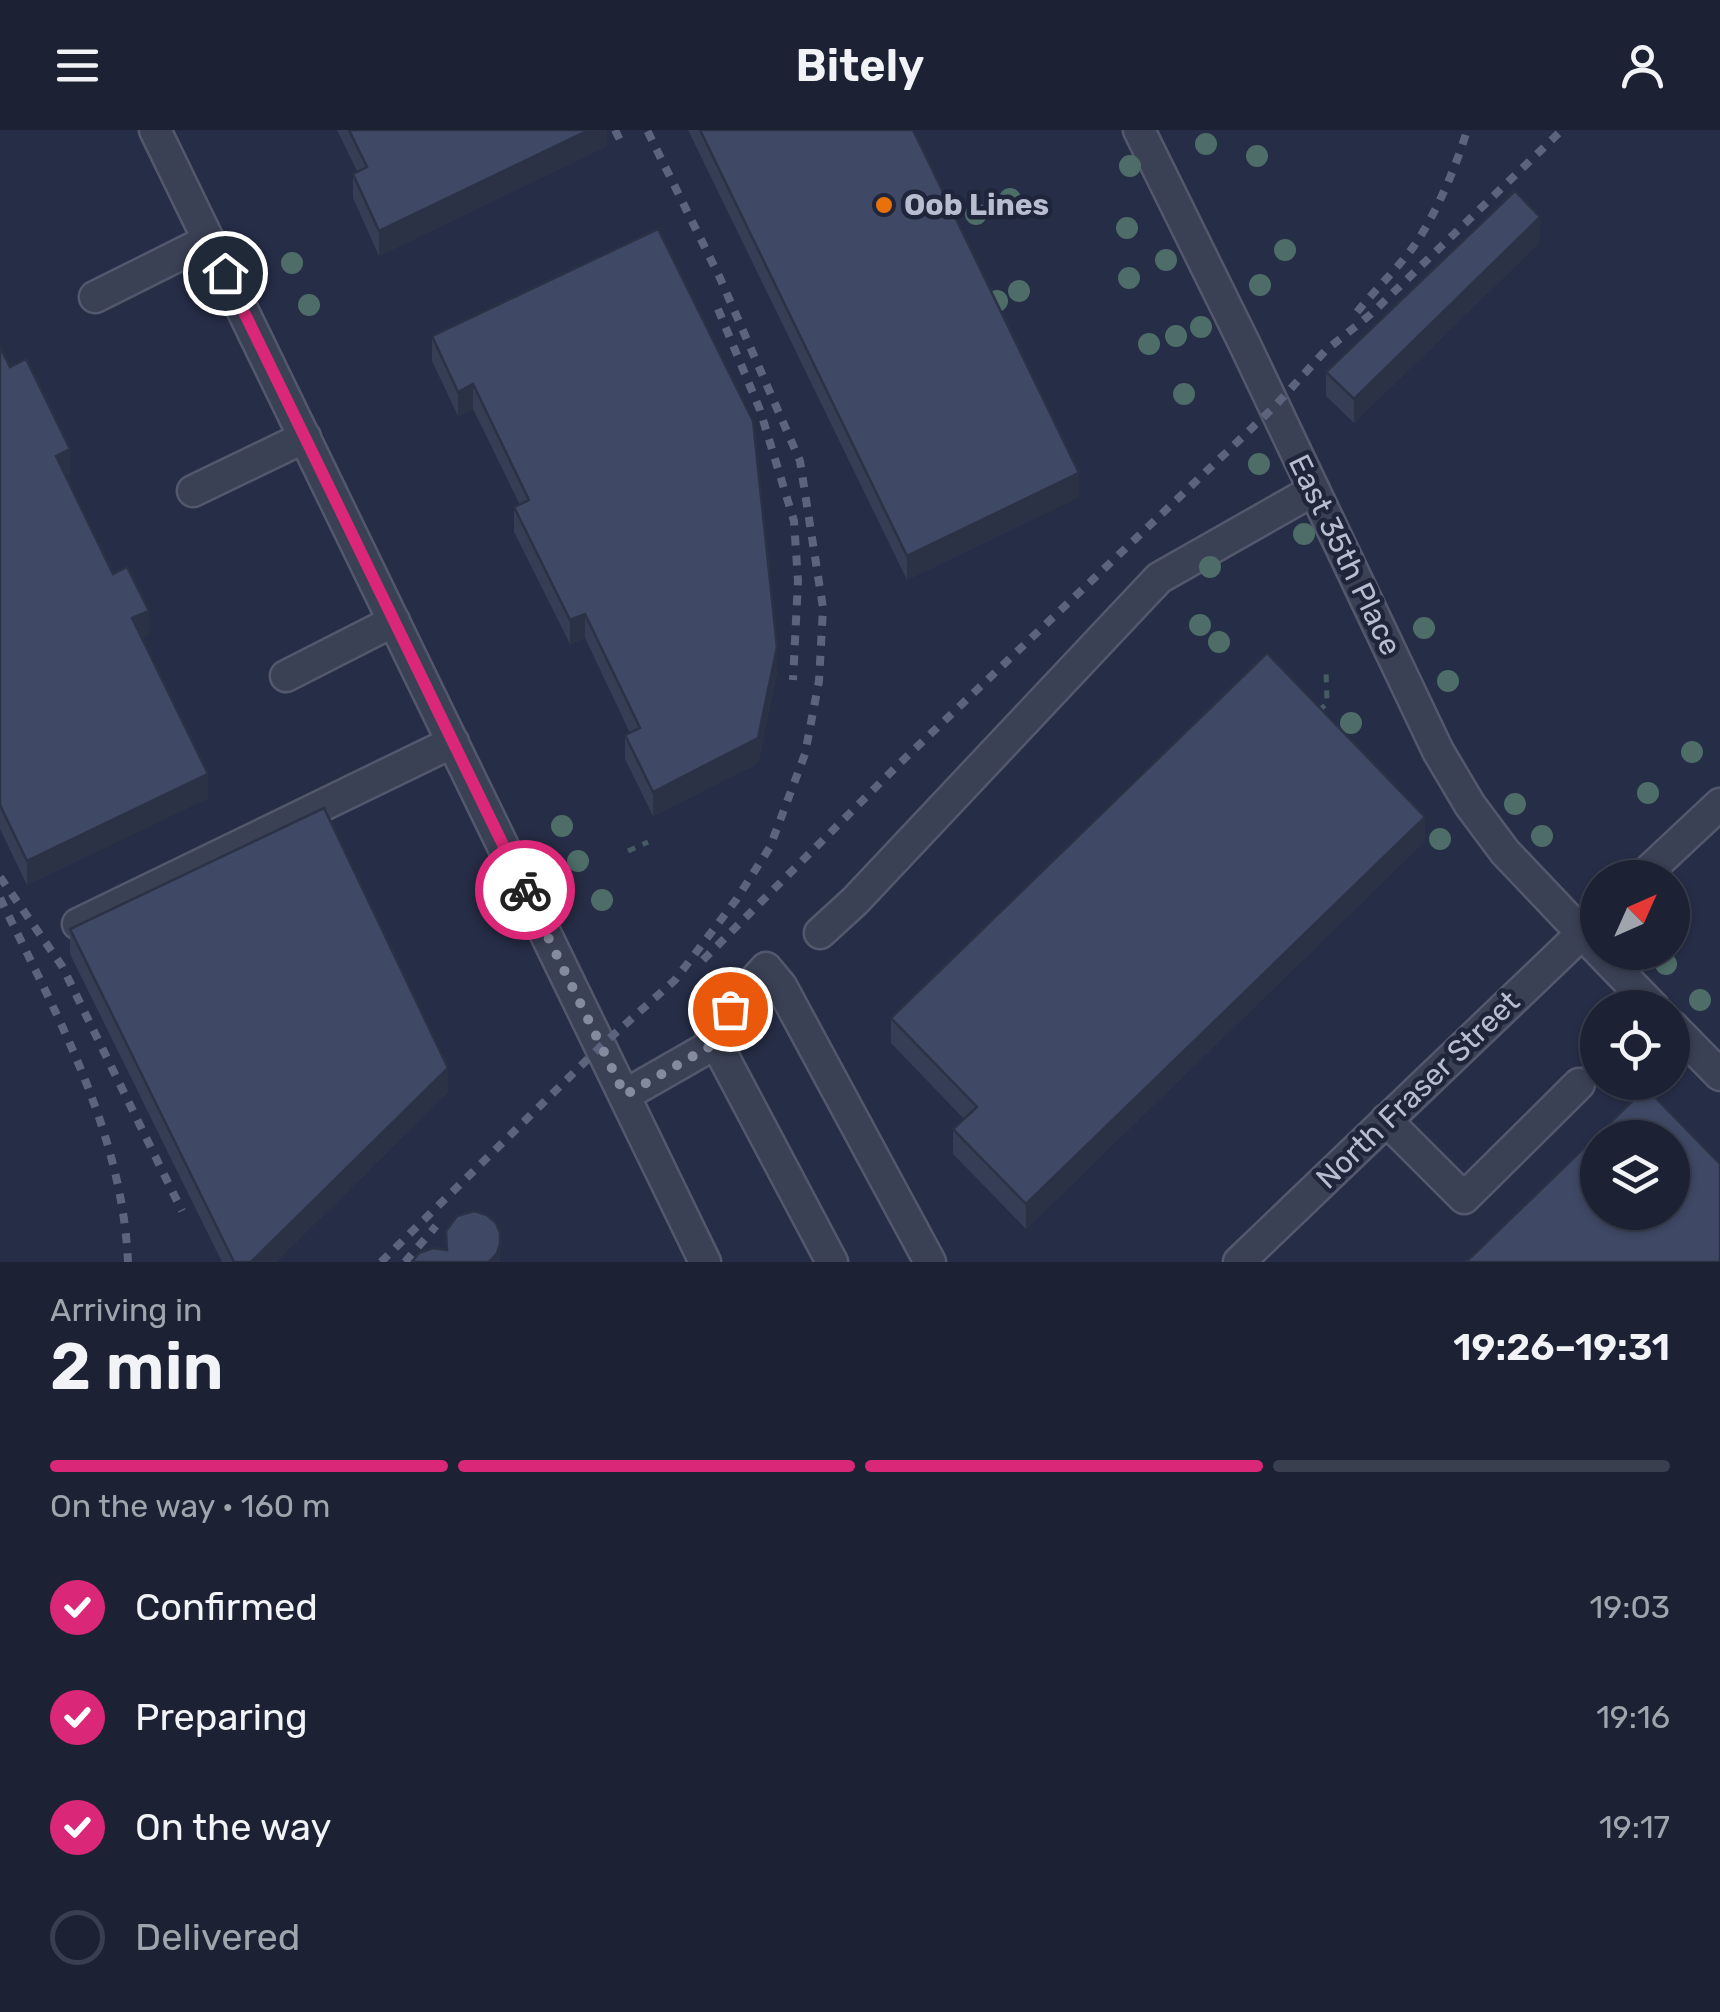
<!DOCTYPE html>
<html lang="en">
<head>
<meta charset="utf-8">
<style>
	body { margin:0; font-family:Rubik,sans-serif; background:#292f40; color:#f1f3f6; height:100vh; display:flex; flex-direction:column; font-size:38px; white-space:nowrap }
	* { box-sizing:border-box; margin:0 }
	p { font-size:32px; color:#a0a4ac }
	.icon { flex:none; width:55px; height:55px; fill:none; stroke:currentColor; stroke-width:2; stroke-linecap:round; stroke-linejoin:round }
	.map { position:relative; height:1132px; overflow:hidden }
	.drawer { display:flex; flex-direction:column; background:#1c2234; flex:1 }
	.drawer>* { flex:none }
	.needle { width:65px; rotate:45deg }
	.buttons { position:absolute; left:1580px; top:730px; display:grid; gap:20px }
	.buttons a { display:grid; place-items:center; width:110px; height:110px; border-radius:50%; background:#1c2234; box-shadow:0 2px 8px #0004,0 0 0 2px #3a3f4f; font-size:50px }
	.pin { position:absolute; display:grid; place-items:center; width:85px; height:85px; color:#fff; margin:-42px; border:5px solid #fff; border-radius:50%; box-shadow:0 2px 10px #0007 }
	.courier { position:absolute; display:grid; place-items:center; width:100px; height:100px; margin:-50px; border:8px solid #db2777; border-radius:50%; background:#fff; color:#222; box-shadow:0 2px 12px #0007 }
	.summary em { font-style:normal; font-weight:600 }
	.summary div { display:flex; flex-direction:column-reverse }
	.summary { display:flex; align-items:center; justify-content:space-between; height:170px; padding:0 50px }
	h1 { font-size:65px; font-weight:600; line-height:75px }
	.bar { display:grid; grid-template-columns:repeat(4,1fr); gap:15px 10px; align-content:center; height:120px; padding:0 50px }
	.bar i { height:12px; border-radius:8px; background:#3a3f4f }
	.bar .active { background:#db2777 }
	.bar p { grid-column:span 4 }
	ol { padding:0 50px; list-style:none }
	li { display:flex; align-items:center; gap:30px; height:110px }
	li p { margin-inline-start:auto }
	li .icon { padding:10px; border-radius:50%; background:#db2777; color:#fff; stroke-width:4 }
	li:last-child { color:#a0a4ac }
	li i { width:55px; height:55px; border:5px solid #3a3f4f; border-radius:50% }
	header { display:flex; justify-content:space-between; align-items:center; height:130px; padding:0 50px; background:#1c2234; font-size:45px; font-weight:600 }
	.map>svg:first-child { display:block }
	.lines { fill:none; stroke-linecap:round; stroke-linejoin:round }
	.minor-casing { stroke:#53586d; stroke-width:35 }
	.path { stroke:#465b63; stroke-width:5; stroke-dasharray:8 8; stroke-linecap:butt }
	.minor { stroke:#3b4155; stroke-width:30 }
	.rail { stroke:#5c647d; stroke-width:8; stroke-dasharray:10 10; stroke-linecap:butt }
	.tree { fill:#4e6d68 }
	.wall { fill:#363e56 }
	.shaded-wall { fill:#2c3246 }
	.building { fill:#3f4864; stroke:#2c3246; stroke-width:2.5; fill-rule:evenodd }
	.done { stroke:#858b9f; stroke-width:10; stroke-dasharray:0 18 }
	.route { stroke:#db2777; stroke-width:12 }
	.food-dot { fill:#e8710a; stroke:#1f253b; stroke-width:4 }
	.labels { text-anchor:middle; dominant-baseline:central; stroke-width:9; stroke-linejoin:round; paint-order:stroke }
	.poi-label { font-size:30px; font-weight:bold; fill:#b8bdcf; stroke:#1f253b; text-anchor:start }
	.street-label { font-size:30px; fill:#b8bdcf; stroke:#1f253b }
</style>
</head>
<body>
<header><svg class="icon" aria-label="menu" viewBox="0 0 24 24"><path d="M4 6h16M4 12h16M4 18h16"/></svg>Bitely<svg class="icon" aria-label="person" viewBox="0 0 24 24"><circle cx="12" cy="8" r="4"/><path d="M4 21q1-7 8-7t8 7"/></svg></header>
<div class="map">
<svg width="1720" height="1132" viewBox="0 0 1720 1132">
	<rect width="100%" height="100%" fill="#262d46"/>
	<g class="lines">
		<defs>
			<path id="minor" d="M155,0L705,1132
				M1139,0L1245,215L1438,621L1470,675L1505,722L1598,820
				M95,167L209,110
				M193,361L305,307
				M286,546L394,491
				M1641,748L1720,674
				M78,794L453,612
				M820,803L855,771L1159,448L1314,360
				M1600,822L1654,878
				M1672,896L1720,945
				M716,913L711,899L766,838L781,856L930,1132
				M625,965L716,913L832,1132
				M1386,990L1464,1068L1579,954
				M1239,1132L1598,788"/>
		</defs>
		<use href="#minor" class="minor-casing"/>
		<path class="path" d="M1319,581L1327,573L1326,538
			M628,721L648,712"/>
		<use href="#minor" class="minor"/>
		<path class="rail" d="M615,0L621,12
			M718,179L760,280L794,391L798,451L793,550
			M1357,182C1375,160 1397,139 1414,116C1435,86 1457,35 1467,0
			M0,747L62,836L182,1081
			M0,768C56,884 122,1000 128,1132
			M703,830L900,633L1274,277L1325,221L1371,184L1562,0
			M381,1132L601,916L675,850L736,770L770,717L805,624L819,551L823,478L800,331L720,148L647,0
			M405,1132L436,1096"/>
	</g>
	<g class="tree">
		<circle cx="1206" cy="14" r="11"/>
		<circle cx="1257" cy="26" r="11"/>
		<circle cx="1130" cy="36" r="11"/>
		<circle cx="1010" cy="69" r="11"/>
		<circle cx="976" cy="84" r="11"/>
		<circle cx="1127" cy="98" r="11"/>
		<circle cx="1285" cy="120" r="11"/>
		<circle cx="1166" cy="130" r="11"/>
		<circle cx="292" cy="133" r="11"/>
		<circle cx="1129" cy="148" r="11"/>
		<circle cx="1260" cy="155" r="11"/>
		<circle cx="1019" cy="161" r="11"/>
		<circle cx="997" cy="171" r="11"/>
		<circle cx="309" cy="175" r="11"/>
		<circle cx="1201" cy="197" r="11"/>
		<circle cx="1176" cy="206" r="11"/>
		<circle cx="1149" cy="214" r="11"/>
		<circle cx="1184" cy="264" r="11"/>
		<circle cx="1259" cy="334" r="11"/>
		<circle cx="1304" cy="404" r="11"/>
		<circle cx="1210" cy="437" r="11"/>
		<circle cx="1200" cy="495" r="11"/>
		<circle cx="1424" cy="498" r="11"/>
		<circle cx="1219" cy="512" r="11"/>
		<circle cx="1448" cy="551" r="11"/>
		<circle cx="1351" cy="593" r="11"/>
		<circle cx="1692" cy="622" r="11"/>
		<circle cx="1648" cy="663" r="11"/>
		<circle cx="1515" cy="674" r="11"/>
		<circle cx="562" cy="696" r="11"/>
		<circle cx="1542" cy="706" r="11"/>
		<circle cx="1440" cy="709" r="11"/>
		<circle cx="578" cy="731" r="11"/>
		<circle cx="602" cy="770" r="11"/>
		<circle cx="1666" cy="834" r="11"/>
		<circle cx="1700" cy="870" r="11"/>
	</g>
	<path class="wall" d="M337,0H607V16L379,126L353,68V44L357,41Z
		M688,0H913L1079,367L907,450Z
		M1540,112L1354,293L1326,266V242Z
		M432,206L777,542L758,633L653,686L625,629V605L630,603L585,508L570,514L514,402V377L520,375L473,279L458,286L432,231Z
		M0,217L70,344L65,345L113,444L149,505L142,508L208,668L27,755L0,699Z
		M1425,711L1026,1099L953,1024V999L964,989L891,913V888Z
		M70,799L448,962L276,1132H222L70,824Z"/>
	<path class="shaded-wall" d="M589,0H607V16L379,126V101Z
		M1540,87V112L1354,293V269Z
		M473,254V279L458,286V262Z
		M70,319V344L56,350V326Z
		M1079,343V367L907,450V426Z
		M149,481V505L132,513V488Z
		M585,484V508L570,514V490Z
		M777,517V542L758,633L653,686V662Z
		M208,644V668L27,755V731Z
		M1425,687V711L1026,1099V1074Z
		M448,938V962L276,1132H251Z
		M500,1114V1132H488Z"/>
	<path class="building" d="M349,0H589L379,101L353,44L367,37Z
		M700,0H913L1079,343L907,426Z
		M1515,61L1540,87L1354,269L1326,242Z
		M658,99L753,291L777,517L758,608L653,662L625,605L640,598L585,484L570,490L514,377L529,370L473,254L458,262L432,206Z
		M0,217L10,237L26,229L70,319L56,326L113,444L127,437L149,481L132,488L208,644L27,731L0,675Z
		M1267,523L1425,687L1026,1074L953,999L977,977L891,888Z
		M324,678L448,938L251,1132H234L70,799Z
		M1646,958L1720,1034V1132H1466ZM1598,1008H1672V1082H1598Z
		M474,1081L487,1085L496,1093L500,1103V1114L497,1123L491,1130L488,1132H412L419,1123L433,1118L447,1120L446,1101L457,1086Z"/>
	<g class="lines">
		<path class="done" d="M525,760L625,965L716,913L712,899L730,879"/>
		<path class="route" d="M225,143L525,760"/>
	</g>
	<circle class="food-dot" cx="884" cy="75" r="10"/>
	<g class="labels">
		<g class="poi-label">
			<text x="904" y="75">Oob Lines</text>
		</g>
		<g class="street-label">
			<text transform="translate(1345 425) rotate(64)">East 35th Place</text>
			<text transform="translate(1418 960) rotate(-44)">North Fraser Street</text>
		</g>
	</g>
</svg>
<div class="buttons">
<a><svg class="needle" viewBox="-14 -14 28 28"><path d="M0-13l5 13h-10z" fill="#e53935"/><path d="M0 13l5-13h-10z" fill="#a0a4ac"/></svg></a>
<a><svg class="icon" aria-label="locate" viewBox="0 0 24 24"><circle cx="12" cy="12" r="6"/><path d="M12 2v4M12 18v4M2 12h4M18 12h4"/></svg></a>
<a><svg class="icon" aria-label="layers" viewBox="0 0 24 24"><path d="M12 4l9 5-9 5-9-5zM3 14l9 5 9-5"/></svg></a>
</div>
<div class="pin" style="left:730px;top:879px;background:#ea580c"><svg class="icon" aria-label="bag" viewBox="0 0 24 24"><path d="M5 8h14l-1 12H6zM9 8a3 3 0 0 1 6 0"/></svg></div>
<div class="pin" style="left:225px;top:143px;background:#1f2937"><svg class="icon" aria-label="home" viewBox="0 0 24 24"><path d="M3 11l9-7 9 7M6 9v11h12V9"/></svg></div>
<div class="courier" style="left:525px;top:760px"><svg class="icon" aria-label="bike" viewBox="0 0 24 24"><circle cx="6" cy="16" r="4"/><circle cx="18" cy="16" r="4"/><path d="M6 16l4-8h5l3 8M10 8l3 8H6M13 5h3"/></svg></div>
</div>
<section class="drawer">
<div class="summary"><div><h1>2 min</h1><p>Arriving in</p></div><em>19:26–19:31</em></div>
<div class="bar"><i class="active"></i><i class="active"></i><i class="active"></i><i></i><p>On the way · 160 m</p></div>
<ol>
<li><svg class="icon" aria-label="check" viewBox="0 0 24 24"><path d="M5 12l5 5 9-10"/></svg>Confirmed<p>19:03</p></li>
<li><svg class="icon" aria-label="check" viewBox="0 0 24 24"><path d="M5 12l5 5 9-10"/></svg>Preparing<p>19:16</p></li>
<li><svg class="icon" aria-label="check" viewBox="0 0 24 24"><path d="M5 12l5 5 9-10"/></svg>On the way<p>19:17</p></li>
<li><i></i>Delivered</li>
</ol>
</section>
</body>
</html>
